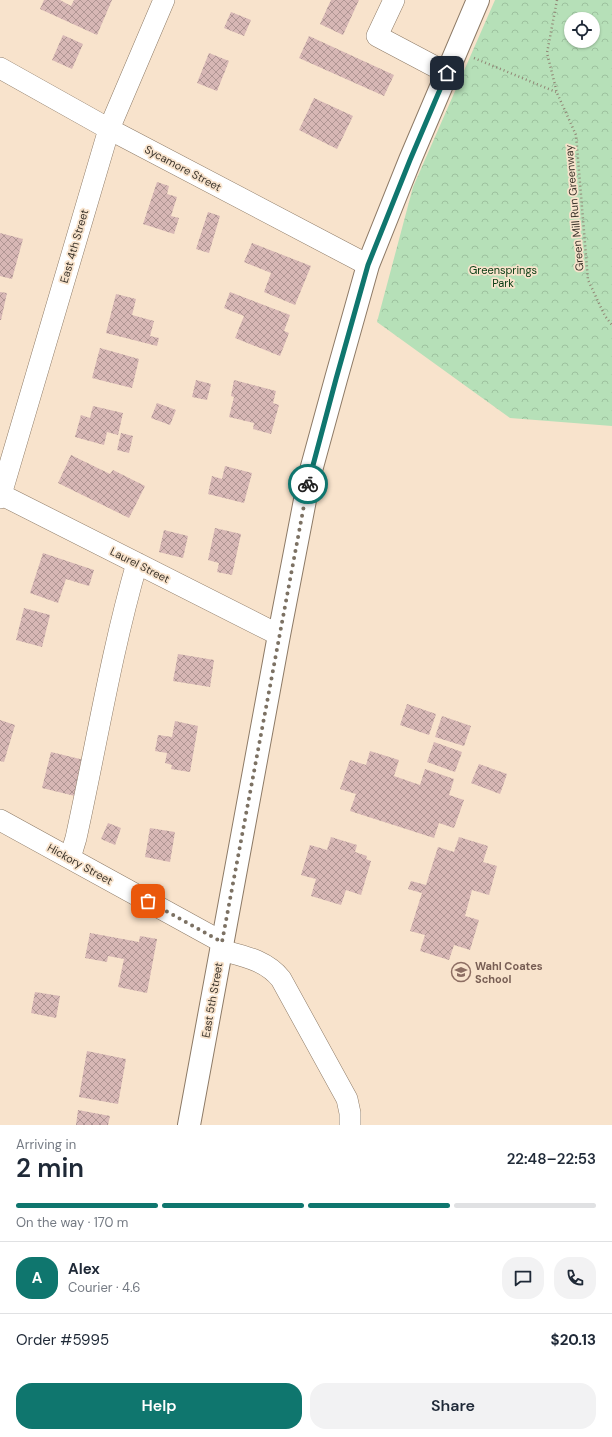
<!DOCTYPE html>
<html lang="en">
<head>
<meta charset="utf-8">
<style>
	body { margin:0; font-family:"DM Sans",sans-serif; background:#f2f2f3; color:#1f2937; height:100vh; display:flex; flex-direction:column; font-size:15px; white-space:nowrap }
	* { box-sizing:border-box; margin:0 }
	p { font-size:13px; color:#747a83 }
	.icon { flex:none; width:22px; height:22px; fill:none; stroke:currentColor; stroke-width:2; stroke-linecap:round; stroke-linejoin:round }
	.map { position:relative; height:1125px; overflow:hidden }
	.side { display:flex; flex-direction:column; background:#fff; flex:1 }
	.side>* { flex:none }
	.controls { position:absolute; left:564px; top:12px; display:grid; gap:8px }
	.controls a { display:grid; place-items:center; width:36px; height:36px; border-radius:50%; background:#fff; box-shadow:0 1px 3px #0004; font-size:20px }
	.pin { position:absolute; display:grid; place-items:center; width:34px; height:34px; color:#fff; margin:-17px; border-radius:8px; box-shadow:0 2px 6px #0006 }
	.courier { position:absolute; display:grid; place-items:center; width:40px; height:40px; margin:-20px; border:3px solid #0f766e; border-radius:50%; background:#fff; color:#222; box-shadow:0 1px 5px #0007 }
	.head em { font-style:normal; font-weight:600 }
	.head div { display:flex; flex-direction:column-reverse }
	.head { display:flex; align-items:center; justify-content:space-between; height:68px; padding:0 16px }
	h1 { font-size:26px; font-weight:600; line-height:30px }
	.bar { display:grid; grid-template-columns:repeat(4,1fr); gap:6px 4px; align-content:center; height:48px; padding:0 16px }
	.bar i { height:5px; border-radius:3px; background:#e0e1e3 }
	.bar .selected { background:#0f766e }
	.bar p { grid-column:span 4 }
	.line { display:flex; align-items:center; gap:10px; padding:0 16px; border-top:1px solid #e0e1e3 }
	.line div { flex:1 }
	.round { display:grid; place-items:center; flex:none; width:42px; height:42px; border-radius:16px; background:#f2f2f3 }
	.cta { display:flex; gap:8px; margin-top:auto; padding:8px 16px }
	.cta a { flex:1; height:46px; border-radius:16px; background:#0f766e; color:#fff; font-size:16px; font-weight:600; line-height:46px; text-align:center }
	.cta a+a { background:#f2f2f3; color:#1f2937 }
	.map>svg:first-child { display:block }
	.park { fill:url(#park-crowns); fill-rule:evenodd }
	.building { fill:url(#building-cross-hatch) }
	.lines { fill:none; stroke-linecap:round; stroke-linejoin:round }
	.minor-casing { stroke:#8d7a66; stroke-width:22 }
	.major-casing { stroke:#8d7a66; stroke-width:24 }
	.path { stroke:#918474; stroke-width:2.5; stroke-dasharray:1 3; stroke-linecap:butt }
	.minor { stroke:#fff; stroke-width:21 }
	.major { stroke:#fff; stroke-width:22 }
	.done { stroke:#7c7163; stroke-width:4; stroke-dasharray:0 7.2 }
	.route { stroke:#0f766e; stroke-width:5 }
	.labels { text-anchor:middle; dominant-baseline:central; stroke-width:3.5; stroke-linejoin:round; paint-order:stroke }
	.street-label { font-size:11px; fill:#3a332a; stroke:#f8e3cc }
	.park-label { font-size:11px; fill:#073b12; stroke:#f8e3cc }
	.education-label { font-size:11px; font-weight:bold; fill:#785e54; stroke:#f8e3cc; text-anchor:start }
</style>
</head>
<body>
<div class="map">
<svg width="612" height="1125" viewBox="0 0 612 1125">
	<defs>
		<pattern id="park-crowns" width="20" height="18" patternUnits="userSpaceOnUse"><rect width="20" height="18" fill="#b6e0b8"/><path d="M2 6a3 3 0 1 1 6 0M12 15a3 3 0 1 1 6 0" fill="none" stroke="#9dc19e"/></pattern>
		<pattern id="building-cross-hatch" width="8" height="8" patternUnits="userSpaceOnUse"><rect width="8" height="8" fill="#d7b7b5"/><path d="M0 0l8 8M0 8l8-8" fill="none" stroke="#af9593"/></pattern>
	</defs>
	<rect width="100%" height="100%" fill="#f8e3cc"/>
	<path class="park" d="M495,0H612V426L510,418L377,322L413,187ZM571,19H593V41H571Z"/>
	<path class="building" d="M44,0H60L71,6L74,0H112L97,35L40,9Z
		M331,0H359L343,35L320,24Z
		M231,12L251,20L244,36L224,28Z
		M63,35L83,44L72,69L52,60Z
		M309,36L394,75L384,96L299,58Z
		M209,53L229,61L217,91L197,83Z
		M314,98L353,116L337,149L299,130Z
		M157,182L169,186L167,194L177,197L171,216L179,218L174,234L143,224Z
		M208,212L220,216L209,253L196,249Z
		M0,233L23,239L12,279L0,276Z
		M252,243L311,266L295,305L264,292L271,273L244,262Z
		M0,292L7,293L1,320H0Z
		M230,292L290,315L284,331L289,333L280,356L235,338L244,316L224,308Z
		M116,294L136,299L132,315L154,321L150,336L159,338L157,346L106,333Z
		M100,348L139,359L132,388L92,378Z
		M196,380L211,384L207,400L192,397Z
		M234,380L276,391L273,403L279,405L271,434L253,429L254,423L229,417L234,397L231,396Z
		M157,403L176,410L170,425L151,418Z
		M93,406L123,413L118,435L107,432L104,445L75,437L81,415L90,418Z
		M121,433L133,436L129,453L117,450Z
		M71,455L110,474L113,470L145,486L129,518L58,483Z
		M225,466L252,473L244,503L208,494L212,476L222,479Z
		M215,528L241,534L232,575L217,572L219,563L208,560Z
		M164,530L188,536L183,558L159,552Z
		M43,553L94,570L89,586L66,579L58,603L30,593Z
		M24,608L50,615L42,647L16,640Z
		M178,654L214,660L210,687L173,681Z
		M407,704L436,714L429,735L400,725Z
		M442,716L471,726L464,746L435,737Z
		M0,720L15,725L4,762L0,761Z
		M175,721L198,726L190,772L171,769L172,765L165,763L167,753L155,751L158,735L172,737Z
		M434,742L462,752L455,772L427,762Z
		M370,751L399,760L394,776L420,785L425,769L454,779L449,795L464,800L454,828L439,823L434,838L350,811L356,794L340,789L350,760L366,765Z
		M51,752L84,760L75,796L42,788Z
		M479,764L507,774L500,794L471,783Z
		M108,823L121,828L115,845L101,839Z
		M150,828L175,832L170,862L145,857Z
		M331,837L357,845L355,852L367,856L366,859L371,861L361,895L346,890L341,905L311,896L316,879L301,875L310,845L327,850Z
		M459,837L488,846L483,862L497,866L489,895L472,890L465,916L479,920L470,950L454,945L449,960L420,951L425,935L410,931L422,893L408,889L411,881L426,885L438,847L454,852Z
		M90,933L139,942L140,936L157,939L147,993L118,987L124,959L108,956L107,962L85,958Z
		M35,992L60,996L56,1018L31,1013Z
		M87,1051L126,1059L118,1104L79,1097Z
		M78,1110L110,1116L108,1125H76Z"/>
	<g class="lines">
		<defs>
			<path id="minor" d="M394,0L377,36L447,73
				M0,68L109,129L368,265
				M0,494L279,635
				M0,498L109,129L164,0
				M0,820L222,942
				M70,858L76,838C96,747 111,653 137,563
				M221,950C243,956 266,960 281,979L347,1099L350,1113V1125"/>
			<path id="major" d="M189,1125L279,635L310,474L336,379L368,265L410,160L478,0"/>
		</defs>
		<use href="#minor" class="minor-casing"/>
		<use href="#major" class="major-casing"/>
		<path class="path" d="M557,0L547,53L557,93L576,135L588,280L605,316L612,325
			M474,58L556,92"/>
		<use href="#minor" class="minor"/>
		<use href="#major" class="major"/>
	</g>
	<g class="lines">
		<path class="done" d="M148,901L222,942L308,484"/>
		<path class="route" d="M308,484L336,379L368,265L410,160L447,73"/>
	</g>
	<defs>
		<symbol id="school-ring" viewBox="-11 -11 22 22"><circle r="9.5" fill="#f8e3cc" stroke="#8d6e63" stroke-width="1.5"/><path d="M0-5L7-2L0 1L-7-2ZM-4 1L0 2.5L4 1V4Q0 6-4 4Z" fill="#8d6e63"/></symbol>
	</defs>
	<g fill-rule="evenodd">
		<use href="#school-ring" x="450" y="961" width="22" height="22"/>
	</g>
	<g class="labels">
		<g class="street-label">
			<text transform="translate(183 168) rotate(28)">Sycamore Street</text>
			<text transform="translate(574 208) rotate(-95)">Green Mill Run Greenway</text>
			<text transform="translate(74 246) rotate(-74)">East 4th Street</text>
			<text transform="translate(140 565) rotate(27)">Laurel Street</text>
			<text transform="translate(80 864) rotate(29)">Hickory Street</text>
			<text transform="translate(212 1000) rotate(-80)">East 5th Street</text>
		</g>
		<g class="park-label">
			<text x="503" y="270">Greensprings<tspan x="503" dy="13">Park</tspan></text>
		</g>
		<g class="education-label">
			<text x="475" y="966">Wahl Coates<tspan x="475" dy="13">School</tspan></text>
		</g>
	</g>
</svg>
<div class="controls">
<a><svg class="icon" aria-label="locate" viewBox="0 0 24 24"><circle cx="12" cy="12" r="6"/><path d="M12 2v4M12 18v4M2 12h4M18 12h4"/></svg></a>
</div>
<div class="pin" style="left:148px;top:901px;background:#ea580c"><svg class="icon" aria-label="bag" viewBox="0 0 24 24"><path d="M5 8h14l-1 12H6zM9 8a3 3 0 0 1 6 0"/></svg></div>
<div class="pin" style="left:447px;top:73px;background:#1f2937"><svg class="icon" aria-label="home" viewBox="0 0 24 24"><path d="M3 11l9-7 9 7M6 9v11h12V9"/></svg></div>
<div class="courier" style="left:308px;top:484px"><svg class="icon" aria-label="bike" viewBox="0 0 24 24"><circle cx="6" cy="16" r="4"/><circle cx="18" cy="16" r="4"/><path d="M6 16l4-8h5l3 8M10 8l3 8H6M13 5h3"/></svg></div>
</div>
<section class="side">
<div class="head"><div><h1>2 min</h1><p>Arriving in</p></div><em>22:48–22:53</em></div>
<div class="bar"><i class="selected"></i><i class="selected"></i><i class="selected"></i><i></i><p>On the way · 170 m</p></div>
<div class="line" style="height:72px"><b class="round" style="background:#0f766e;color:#fff">A</b><div><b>Alex</b><p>Courier · 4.6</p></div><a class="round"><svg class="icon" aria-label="chat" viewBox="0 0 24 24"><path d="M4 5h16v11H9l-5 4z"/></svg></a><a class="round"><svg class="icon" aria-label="phone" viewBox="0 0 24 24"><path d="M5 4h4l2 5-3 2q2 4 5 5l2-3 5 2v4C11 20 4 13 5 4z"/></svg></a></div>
<div class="line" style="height:52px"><div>Order #5995</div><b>$20.13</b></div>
<div class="cta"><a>Help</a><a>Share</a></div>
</section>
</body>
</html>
